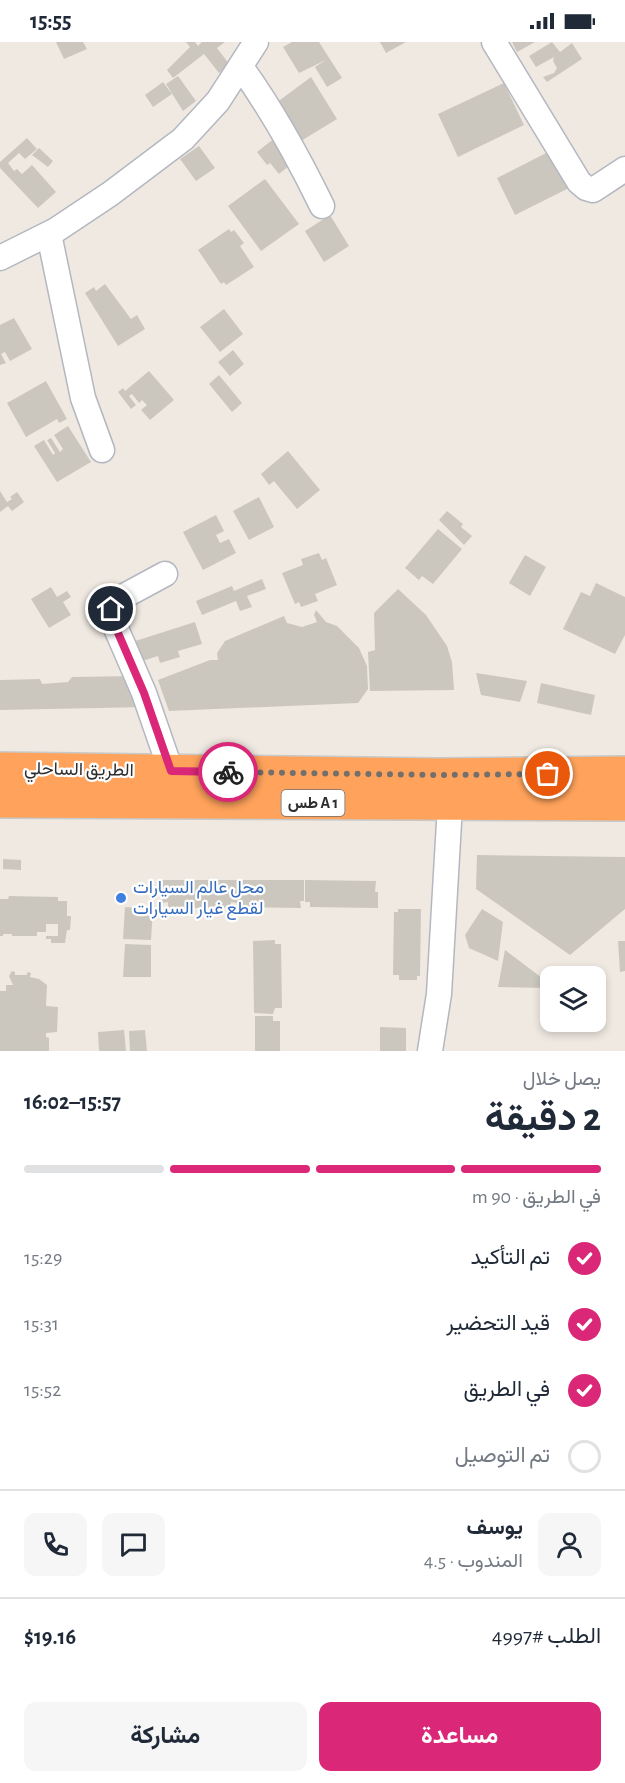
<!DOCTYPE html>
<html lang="ar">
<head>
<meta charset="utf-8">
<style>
	body { margin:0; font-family:"Alegreya Sans",Vazirmatn,sans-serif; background:#f6f6f7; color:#1f2937; direction:rtl; height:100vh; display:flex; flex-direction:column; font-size:22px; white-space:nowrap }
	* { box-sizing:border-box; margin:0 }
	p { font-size:20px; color:#747a83 }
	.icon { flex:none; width:33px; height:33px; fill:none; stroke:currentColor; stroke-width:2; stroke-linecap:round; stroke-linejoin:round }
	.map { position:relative; height:1009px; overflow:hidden; direction:ltr }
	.sheet { display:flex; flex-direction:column; background:#fff; flex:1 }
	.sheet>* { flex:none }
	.fabs { position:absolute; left:540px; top:924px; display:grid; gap:12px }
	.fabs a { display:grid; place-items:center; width:66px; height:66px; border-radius:12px; background:#fff; box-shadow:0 3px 9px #0003; font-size:30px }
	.pin { position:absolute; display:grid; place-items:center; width:51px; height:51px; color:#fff; margin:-26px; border:3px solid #fff; border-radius:50%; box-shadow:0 2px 6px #0007 }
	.courier { position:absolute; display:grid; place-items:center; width:60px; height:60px; margin:-30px; border:4px solid #db2777; border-radius:50%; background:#fff; color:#222; box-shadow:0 2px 8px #0007 }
	.summary em { font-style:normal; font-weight:700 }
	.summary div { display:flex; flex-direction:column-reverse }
	.summary { display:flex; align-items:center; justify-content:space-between; height:102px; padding:0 24px }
	h1 { font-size:39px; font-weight:700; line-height:45px }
	.bar { display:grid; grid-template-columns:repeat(4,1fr); gap:9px 6px; align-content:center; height:72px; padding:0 24px }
	.bar i { height:8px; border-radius:4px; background:#e0e1e3 }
	.bar .current { background:#db2777 }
	.bar p { grid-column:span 4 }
	.line { display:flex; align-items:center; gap:15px; padding:0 24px; border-top:2px solid #e0e1e3 }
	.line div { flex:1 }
	.round { display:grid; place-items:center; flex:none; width:63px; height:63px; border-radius:12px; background:#f6f6f7 }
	ol { padding:0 24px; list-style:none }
	li { display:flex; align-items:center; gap:18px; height:66px }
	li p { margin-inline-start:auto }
	li .icon { padding:6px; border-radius:50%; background:#db2777; color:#fff; stroke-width:4 }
	li:last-child { color:#747a83 }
	li i { width:33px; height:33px; border:3px solid #e0e1e3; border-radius:50% }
	.primary-button { display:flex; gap:12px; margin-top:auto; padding:12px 24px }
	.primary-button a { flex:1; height:69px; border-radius:12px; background:#db2777; color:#fff; font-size:24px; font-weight:700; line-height:69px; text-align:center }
	.primary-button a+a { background:#f6f6f7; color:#1f2937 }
	.status { display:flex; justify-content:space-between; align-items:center; height:42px; padding:0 30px; background:#fff; direction:ltr }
	.status svg { height:16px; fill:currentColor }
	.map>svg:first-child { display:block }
	.building { fill:#cbc7bf }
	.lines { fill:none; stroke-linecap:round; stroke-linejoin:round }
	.minor-casing { stroke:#b4b7c1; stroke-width:27 }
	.highway-casing { stroke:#c9c9c9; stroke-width:36 }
	.minor { stroke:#fff; stroke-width:24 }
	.highway { stroke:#ffa35c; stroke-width:33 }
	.done { stroke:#726f6d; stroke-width:6; stroke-dasharray:0 10.8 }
	.route { stroke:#db2777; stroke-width:8 }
	.shop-dot { fill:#3f7fe0; stroke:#fff; stroke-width:2 }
	.labels { text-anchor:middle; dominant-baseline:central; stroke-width:4.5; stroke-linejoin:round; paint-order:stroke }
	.shield { fill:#fff; stroke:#6d6d6d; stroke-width:1.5 }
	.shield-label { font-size:16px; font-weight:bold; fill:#2e2e2e }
	.street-label { font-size:18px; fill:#2e2e2e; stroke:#fff }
	.shop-label { font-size:18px; fill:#366cbe; stroke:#fff; text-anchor:start }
</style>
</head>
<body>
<div class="status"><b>15:55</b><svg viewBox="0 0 49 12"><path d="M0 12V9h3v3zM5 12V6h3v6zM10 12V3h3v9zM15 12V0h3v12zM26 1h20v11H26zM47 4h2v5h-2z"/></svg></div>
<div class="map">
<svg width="625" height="1009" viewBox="0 0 625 1009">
	<rect width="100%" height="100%" fill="#efe9e1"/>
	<path class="building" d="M56,0H83L87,7L64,17Z
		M186,0H195L198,4L202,0H225L217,6L230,23L219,31L204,12L173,36L167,28L190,5Z
		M292,0H319L342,36L327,45L315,25L326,18L299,31L283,5Z
		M380,0H406L386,11Z
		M512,0H535L517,10Z
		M552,0L560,10L572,1L582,17L547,40L543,35L554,31L557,26L553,19L554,15L536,25L529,14Z
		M178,34L196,59L183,69L166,42Z
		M311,35L337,77L301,99L276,61Z
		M163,40L172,52L153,65L145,53Z
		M504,41L524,83L458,115L438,72Z
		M276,95L295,119L279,132L270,121L267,123L257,110Z
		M27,96L37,107L25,117L19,111L8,121L14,129L17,127L22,132L32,123L56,150L38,166L0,126V120Z
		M199,104L215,126L196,139L180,117Z
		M39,106L53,119L48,125L32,113Z
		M550,109L569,146L515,173L497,136Z
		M265,137L299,182L261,209L228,164Z
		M330,173L349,204L324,220L305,189Z
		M229,187L231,190L234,188L244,201L240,204L254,225L226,243L224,240L221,242L198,208Z
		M105,242L131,277L137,273L145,287L118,304L85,251L94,245L96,249Z
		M224,267L243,292L220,310L200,285Z
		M14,276L32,307L10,319L5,310L1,312L6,321L0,323V283Z
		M233,308L244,322L230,334L218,320Z
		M149,329L174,358L150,378L141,368L147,363L142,358L139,361L132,352L129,354L136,363L131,367L118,350L123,346L125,349Z
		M219,333L242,361L232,370L209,342Z
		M46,339L67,377L59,381L57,377L26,395L7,361Z
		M68,384L91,420L57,440L34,404L44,398L53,413L55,411L47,398L51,396L60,410L63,407L54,393Z
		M288,409L320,448L297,467L274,439L269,443L261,432Z
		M0,449L7,460L12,457L10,455L17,450L24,460L12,469L8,464L0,470Z
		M259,455L274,485L249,498L233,469Z
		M447,469L463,482L461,485L472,494L464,503L439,478Z
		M216,473L224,489L216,493L220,501L229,497L236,511L203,528L183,490Z
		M438,487L462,507L433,542L422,534L419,538L405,526Z
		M319,511L322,518L326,516L337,543L315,552L318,559L301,565L299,560L295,562L282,531L303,523L301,517Z
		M525,513L546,525L530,554L509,541Z
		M262,537L266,547L247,554L252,565L240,569L236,559L202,573L196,559L232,544L234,549Z
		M596,541L625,555V593L615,612L563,587L581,550L590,554Z
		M51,545L57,555L67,549L71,555L63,560L71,573L49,586L31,557Z
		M398,547L426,573L447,604L452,620L454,648L370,649L368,610L375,608L374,571Z
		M316,568L326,580L337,584L359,606L367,624L368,647L358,661L169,669L158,638L210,618H218L217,611L225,599L284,574L287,581L302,585L317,580L314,573Z
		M195,580L202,602L178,609L180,615L160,621L158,614L136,621L129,601Z
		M476,631L527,639L520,660L481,653Z
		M137,634L147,665L0,668V638L40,637L42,642L68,640L72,635Z
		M541,641L595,653L591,673L537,661Z
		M477,813L625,815V867L570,913L476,847Z
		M3,817L21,818V828L3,827Z
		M162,838H304V859H300L301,866L238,865V861L231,860V866H168V860L162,861Z
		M305,838L376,839L375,850H378V866L310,865V860H305Z
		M9,854L58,855V859H67V874H71L70,888H67L65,901H51V897H46V894H58V882H46V890H37V894H12V892H3V894H0V857H8Z
		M125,865L153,867L151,898L123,897Z
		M398,867H421L420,934H417V938H399V933H393L394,870H398Z
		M482,867L503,880L498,919L469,906L465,893Z
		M275,898V902H281L282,966H275L273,972L254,971L253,899Z
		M618,899H625V929L620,930Z
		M125,902L151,903V935H123Z
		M505,908L550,942V946L498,945Z
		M12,929L15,930V933H27V930L31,931L30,935L39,937L47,943L46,964L58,965L57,990L46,991V995L49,996V1009H0V949H6V943H13L9,934Z
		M255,974H273V979H280V1009H255Z
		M380,985L406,986V1009H380Z
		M124,988L126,1009H99L98,990Z
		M145,988L147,1009H130L129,989Z"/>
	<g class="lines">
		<defs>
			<path id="minor" d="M494,0L579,140L586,146L593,148L625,127
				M241,25C273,69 298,115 322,164
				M49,192L83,356L102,408
				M0,216L56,188L110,152L183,97L218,59L256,0
				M165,532L115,559L111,567L112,577L144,651L171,729
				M430,1009L439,952L450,763"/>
			<path id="highway" d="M0,727L438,733L625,731
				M0,759L625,762"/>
		</defs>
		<use href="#minor" class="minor-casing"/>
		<use href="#highway" class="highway-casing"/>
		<use href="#minor" class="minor"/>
		<use href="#highway" class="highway"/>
	</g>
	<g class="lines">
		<path class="done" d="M228,730L438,733L548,732"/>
		<path class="route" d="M111,567L112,577L144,651L171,729L228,730"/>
	</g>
	<circle class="shop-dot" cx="121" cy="856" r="6"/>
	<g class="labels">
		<rect class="shield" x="281.5" y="748" width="63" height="26" rx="4.5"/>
		<g class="shield-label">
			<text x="313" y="761">طس A 1</text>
		</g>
		<g class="street-label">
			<text transform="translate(79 728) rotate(1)">الطريق الساحلي</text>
		</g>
		<g class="shop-label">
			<text x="133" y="846">محل عالم السيارات<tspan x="133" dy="21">لقطع غيار السيارات</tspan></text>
		</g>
	</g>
</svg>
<div class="fabs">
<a><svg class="icon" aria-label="layers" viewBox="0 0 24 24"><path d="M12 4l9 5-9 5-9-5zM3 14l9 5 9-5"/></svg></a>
</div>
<div class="pin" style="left:548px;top:732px;background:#ea580c"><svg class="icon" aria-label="bag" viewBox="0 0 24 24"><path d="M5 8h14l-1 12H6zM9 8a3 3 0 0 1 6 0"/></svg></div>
<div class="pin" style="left:111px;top:567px;background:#1f2937"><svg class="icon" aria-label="home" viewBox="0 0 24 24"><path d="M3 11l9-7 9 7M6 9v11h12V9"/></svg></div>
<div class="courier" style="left:228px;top:730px"><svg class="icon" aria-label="bike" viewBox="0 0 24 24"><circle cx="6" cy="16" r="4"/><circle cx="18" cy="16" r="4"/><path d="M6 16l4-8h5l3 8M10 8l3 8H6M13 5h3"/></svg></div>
</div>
<section class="sheet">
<div class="summary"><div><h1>2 دقيقة</h1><p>يصل خلال</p></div><em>15:57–16:02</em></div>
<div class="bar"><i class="current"></i><i class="current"></i><i class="current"></i><i></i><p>في الطريق · 90 m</p></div>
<ol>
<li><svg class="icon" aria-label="check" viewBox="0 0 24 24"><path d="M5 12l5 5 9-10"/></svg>تم التأكيد<p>15:29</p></li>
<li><svg class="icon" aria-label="check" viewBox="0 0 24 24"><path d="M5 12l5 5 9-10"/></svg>قيد التحضير<p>15:31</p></li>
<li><svg class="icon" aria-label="check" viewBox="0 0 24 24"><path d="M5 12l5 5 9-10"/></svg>في الطريق<p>15:52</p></li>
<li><i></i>تم التوصيل</li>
</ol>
<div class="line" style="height:108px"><a class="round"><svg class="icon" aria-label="person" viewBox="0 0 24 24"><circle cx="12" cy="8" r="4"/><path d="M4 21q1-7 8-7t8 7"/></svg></a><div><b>يوسف</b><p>المندوب · 4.5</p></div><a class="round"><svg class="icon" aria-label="chat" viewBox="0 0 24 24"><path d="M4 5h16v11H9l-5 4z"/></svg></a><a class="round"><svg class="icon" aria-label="phone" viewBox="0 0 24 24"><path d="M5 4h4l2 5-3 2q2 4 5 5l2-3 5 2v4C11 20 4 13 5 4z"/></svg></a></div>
<div class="line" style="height:78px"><div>الطلب #4997</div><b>$19.16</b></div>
<div class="primary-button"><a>مساعدة</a><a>مشاركة</a></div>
</section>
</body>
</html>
